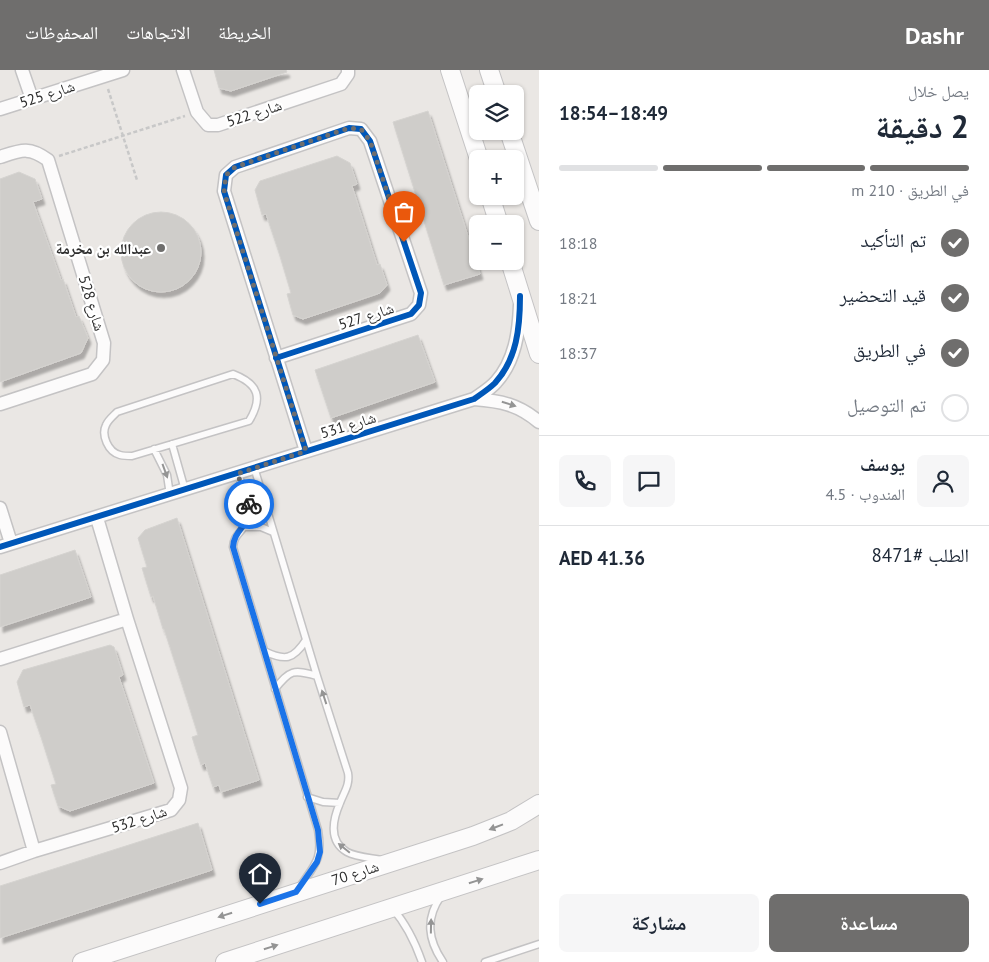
<!DOCTYPE html>
<html lang="ar">
<head>
<meta charset="utf-8">
<style>
	body { margin:0; font-family:"PT Sans","Noto Naskh Arabic",sans-serif; background:#f6f6f7; color:#1f2937; direction:rtl; height:100vh; display:flex; flex-direction:column; font-size:19px; white-space:nowrap }
	* { box-sizing:border-box; margin:0 }
	p { font-size:16px; color:#747a83 }
	.icon { flex:none; width:28px; height:28px; fill:none; stroke:currentColor; stroke-width:2; stroke-linecap:round; stroke-linejoin:round }
	.map { position:relative; flex:1; overflow:hidden; direction:ltr }
	.side { display:flex; flex-direction:column; background:#fff; width:450px }
	.side>* { flex:none }
	.fabs { position:absolute; left:469px; top:15px; display:grid; gap:10px }
	.fabs a { display:grid; place-items:center; width:55px; height:55px; border-radius:8px; background:#fff; box-shadow:0 1px 4px #0004; font-size:25px }
	.pin { position:absolute; display:grid; place-items:center; width:42px; height:42px; color:#fff; margin:-51px -21px; border-radius:50% 50% 50% 0; rotate:-45deg; box-shadow:0 0 5px #0007 }
	.pin .icon { rotate:45deg }
	.courier { position:absolute; display:grid; place-items:center; width:50px; height:50px; margin:-25px; border:4px solid #1a73e8; border-radius:50%; background:#fff; color:#222; box-shadow:0 1px 6px #0007 }
	.headline em { font-style:normal; font-weight:800 }
	.headline div { display:flex; flex-direction:column-reverse }
	.headline { display:flex; align-items:center; justify-content:space-between; height:85px; padding:0 20px }
	h1 { font-size:32px; font-weight:800; line-height:38px }
	.bar { display:grid; grid-template-columns:repeat(4,1fr); gap:8px 5px; align-content:center; height:60px; padding:0 20px }
	.bar i { height:6px; border-radius:4px; background:#e0e1e3 }
	.bar .current { background:#6f6e6d }
	.bar p { grid-column:span 4 }
	.line { display:flex; align-items:center; gap:12px; padding:0 20px; border-top:1px solid #e0e1e3 }
	.line div { flex:1 }
	.round { display:grid; place-items:center; flex:none; width:52px; height:52px; border-radius:8px; background:#f6f6f7 }
	ol { padding:0 20px; list-style:none }
	li { display:flex; align-items:center; gap:15px; height:55px }
	li p { margin-inline-start:auto }
	li .icon { padding:5px; border-radius:50%; background:#6f6e6d; color:#fff; stroke-width:4 }
	li:last-child { color:#747a83 }
	li i { width:28px; height:28px; border:2px solid #e0e1e3; border-radius:50% }
	.primary-button { display:flex; gap:10px; margin-top:auto; padding:10px 20px }
	.primary-button a { flex:1; height:58px; border-radius:8px; background:#6f6e6d; color:#fff; font-size:20px; font-weight:800; line-height:58px; text-align:center }
	.primary-button a+a { background:#f6f6f7; color:#1f2937 }
	header { display:flex; align-items:center; gap:30px; box-sizing:border-box; height:70px; padding:0 25px; background:#6f6e6d; color:#fff }
	header strong { font-size:24px }
	nav { display:flex; gap:28px; margin-inline-start:auto; font-size:18px }
	main { display:flex; flex:1; min-height:0 }
	.map>svg:first-child { display:block }
	.building { fill:#cfcdca; stroke:#d5d3d0; filter:url(#shadow) }
	.lines { fill:none; stroke-linecap:round; stroke-linejoin:round }
	.lane-casing { stroke:#c4c3c4; stroke-width:9 }
	.street-casing { stroke:#c4c3c4; stroke-width:15 }
	.secondary-casing { stroke:#c4c3c4; stroke-width:20 }
	.path { stroke:#c8c8c8; stroke-width:2.5; stroke-dasharray:4 2.5; stroke-linecap:butt }
	.lane { stroke:#fcfbfb; stroke-width:6 }
	.street { stroke:#fcfbfb; stroke-width:12 }
	.secondary { stroke:#fcfbfb; stroke-width:18 }
	.cycleway-casing { stroke:#fff; stroke-width:9 }
	.cycleway { stroke:#0057b8; stroke-width:6 }
	.oneway { fill:#949494 }
	.done { stroke:#6f6e6d; stroke-width:5; stroke-dasharray:0 9 }
	.route { stroke:#1a73e8; stroke-width:6 }
	.poi-dot { fill:#6f6e6d; stroke:#fff; stroke-width:2 }
	.labels { text-anchor:middle; dominant-baseline:central; stroke-width:4.5; stroke-linejoin:round; paint-order:stroke }
	.street-label { font-size:15px; fill:#2d2d2d; stroke:#fff }
	.poi-label { font-size:15px; font-weight:bold; fill:#2d2d2d; stroke:#fff; text-anchor:end }
</style>
</head>
<body>
<header>
<strong>Dashr</strong>
<nav><a>الخريطة</a><a>الاتجاهات</a><a>المحفوظات</a></nav>
</header>
<main>
<section class="side">
<div class="headline"><div><h1>2 دقيقة</h1><p>يصل خلال</p></div><em>18:49–18:54</em></div>
<div class="bar"><i class="current"></i><i class="current"></i><i class="current"></i><i></i><p>في الطريق · 210 m</p></div>
<ol>
<li><svg class="icon" aria-label="check" viewBox="0 0 24 24"><path d="M5 12l5 5 9-10"/></svg>تم التأكيد<p>18:18</p></li>
<li><svg class="icon" aria-label="check" viewBox="0 0 24 24"><path d="M5 12l5 5 9-10"/></svg>قيد التحضير<p>18:21</p></li>
<li><svg class="icon" aria-label="check" viewBox="0 0 24 24"><path d="M5 12l5 5 9-10"/></svg>في الطريق<p>18:37</p></li>
<li><i></i>تم التوصيل</li>
</ol>
<div class="line" style="height:90px"><a class="round"><svg class="icon" aria-label="person" viewBox="0 0 24 24"><circle cx="12" cy="8" r="4"/><path d="M4 21q1-7 8-7t8 7"/></svg></a><div><b>يوسف</b><p>المندوب · 4.5</p></div><a class="round"><svg class="icon" aria-label="chat" viewBox="0 0 24 24"><path d="M4 5h16v11H9l-5 4z"/></svg></a><a class="round"><svg class="icon" aria-label="phone" viewBox="0 0 24 24"><path d="M5 4h4l2 5-3 2q2 4 5 5l2-3 5 2v4C11 20 4 13 5 4z"/></svg></a></div>
<div class="line" style="height:65px"><div>الطلب #8471</div><b>AED 41.36</b></div>
<div class="primary-button"><a>مساعدة</a><a>مشاركة</a></div>
</section>
<div class="map">
<svg width="539" height="892" viewBox="0 0 539 892">
	<defs>
		<filter id="shadow"><feDropShadow dx="3" dy="5.5" stdDeviation="1" flood-color="#0004"/></filter>
	</defs>
	<rect width="100%" height="100%" fill="#eae7e4"/>
	<path class="building" d="M214,0H286L287,2L231,21L219,18Z
		M428,41L480,204L444,215L393,52Z
		M337,86L350,93L357,114L352,116L377,195L380,194L387,215L380,223L303,249L293,245L287,224L291,223L279,183L266,144L262,145L255,120L260,111Z
		M19,102L35,109L42,129L33,132L61,210L63,209L76,247L79,246L88,268L81,283L0,312V109Z
		M121 182a40 40 0 1 1 80 0a40 40 0 1 1-80 0Z
		M418,265L435,312L331,348L315,300Z
		M177,448L259,710L221,722L219,715L213,717L205,693L201,695L192,667L198,665L187,630L164,559H163L153,526L151,527L142,498L147,497L138,468L145,460Z
		M75,480L91,527L0,557V505Z
		M110,575L114,577L123,605L119,607L154,713L70,741L58,736L51,715L56,714L42,670L30,635L24,637L17,612L23,600Z
		M198,753L212,800L0,868V816Z"/>
	<g class="lines">
		<defs>
			<path id="lane" d="M233,304C259,314 263,328 249,351L132,386C128,386 124,386 120,385C108,382 101,365 106,355C108,350 113,346 117,342Z
				M172,374L185,420
				M154,379L167,405L170,425
				M254,397L317,606L348,703C350,715 344,722 340,733C333,749 328,771 347,782C356,787 371,788 381,790
				M237,404C245,419 257,440 244,457C238,465 234,466 233,477L318,760C323,790 315,794 299,818
				M244,457H261L273,462
				M264,581C285,591 293,590 306,570
				M275,619C290,600 293,599 317,606
				M307,727L323,732L340,733
				M441,826C425,849 428,870 443,892
				M393,839C407,855 415,872 422,892
				M485,892L539,874"/>
			<path id="street" d="M22,0L32,29
				M183,0L197,42L208,55H218L341,14L348,4V0
				M0,39L123,0
				M0,87C21,80 29,76 48,90L104,273L103,290L92,304L0,334
				M276,288L411,244L419,235L421,223L370,71L361,59L349,58L235,97L226,105L224,121L306,381
				M474,329C500,331 518,334 539,352
				M0,438L11,473
				M0,477L474,329C481,324 490,319 496,312C515,291 519,262 520,235
				M0,589L127,549
				M0,662L34,781
				M0,793L34,781L171,740L179,730L181,718L127,549L97,448"/>
			<path id="secondary" d="M450,0L479,89
				M489,0L497,24
				M509,61L539,151
				M490,126L499,154
				M510,191L539,284
				M82,892L473,766L511,751L539,734
				M225,892L539,790"/>
		</defs>
		<use href="#lane" class="lane-casing"/>
		<use href="#street" class="street-casing"/>
		<use href="#secondary" class="secondary-casing"/>
		<path class="path" d="M108,19L137,110
			M59,86L185,46"/>
		<use href="#lane" class="lane"/>
		<use href="#street" class="street"/>
		<use href="#secondary" class="secondary"/>
		<defs>
			<path id="cycleway" d="M276,288L411,244L419,235L421,223L370,71L361,59L349,58L235,97L226,105L224,121L306,381
				M0,477L474,329C481,324 489,319 495,313C517,289 520,257 520,226"/>
		</defs>
		<use href="#cycleway" class="cycleway-casing"/>
		<use href="#cycleway" class="cycleway"/>
	</g>
	<defs><path id="oneway-solid" d="M-6-.8H1V-3.2L6.5 0L1 3.2V.8H-6Z" transform="scale(1.25)"/></defs>
	<g class="oneway">
		<use href="#oneway-solid" transform="translate(509 334) rotate(17)"/>
		<use href="#oneway-solid" transform="translate(165 401) rotate(70)"/>
		<use href="#oneway-solid" transform="translate(324 627) rotate(-108)"/>
		<use href="#oneway-solid" transform="translate(496 757) rotate(159)"/>
		<use href="#oneway-solid" transform="translate(344 778) rotate(-141)"/>
		<use href="#oneway-solid" transform="translate(476 811) rotate(-18)"/>
		<use href="#oneway-solid" transform="translate(225 845) rotate(162)"/>
		<use href="#oneway-solid" transform="translate(431 856) rotate(-89)"/>
		<use href="#oneway-solid" transform="translate(271 877) rotate(-18)"/>
	</g>
	<g class="lines">
		<path class="done" d="M249,434L246,423L237,404L306,381L224,122L226,105L235,97L349,58L361,59L370,71L404,172"/>
		<path class="route" d="M249,434C252,456 234,458 233,477L318,760L320,782L317,792L296,822L260,834"/>
	</g>
	<circle class="poi-dot" cx="161" cy="178" r="5"/>
	<g class="labels">
		<g class="street-label">
			<text transform="translate(47 24) rotate(-18)">شارع 525</text>
			<text transform="translate(254 43) rotate(-18)">شارع 522</text>
			<text transform="translate(92 233) rotate(73)">شارع 528</text>
			<text transform="translate(366 246) rotate(-18)">شارع 527</text>
			<text transform="translate(348 355) rotate(-17)">شارع 531</text>
			<text transform="translate(139 749) rotate(-18)">شارع 532</text>
			<text transform="translate(355 803) rotate(-18)">شارع 70</text>
		</g>
		<g class="poi-label">
			<text x="151" y="178">عبدالله بن مخرمة</text>
		</g>
	</g>
</svg>
<div class="fabs">
<a><svg class="icon" aria-label="layers" viewBox="0 0 24 24"><path d="M12 4l9 5-9 5-9-5zM3 14l9 5 9-5"/></svg></a>
<a>+</a>
<a>−</a>
</div>
<div class="pin" style="left:404px;top:172px;background:#ea580c"><svg class="icon" aria-label="bag" viewBox="0 0 24 24"><path d="M5 8h14l-1 12H6zM9 8a3 3 0 0 1 6 0"/></svg></div>
<div class="pin" style="left:260px;top:834px;background:#1f2937"><svg class="icon" aria-label="home" viewBox="0 0 24 24"><path d="M3 11l9-7 9 7M6 9v11h12V9"/></svg></div>
<div class="courier" style="left:249px;top:434px"><svg class="icon" aria-label="bike" viewBox="0 0 24 24"><circle cx="6" cy="16" r="4"/><circle cx="18" cy="16" r="4"/><path d="M6 16l4-8h5l3 8M10 8l3 8H6M13 5h3"/></svg></div>
</div>
</main>
</body>
</html>
